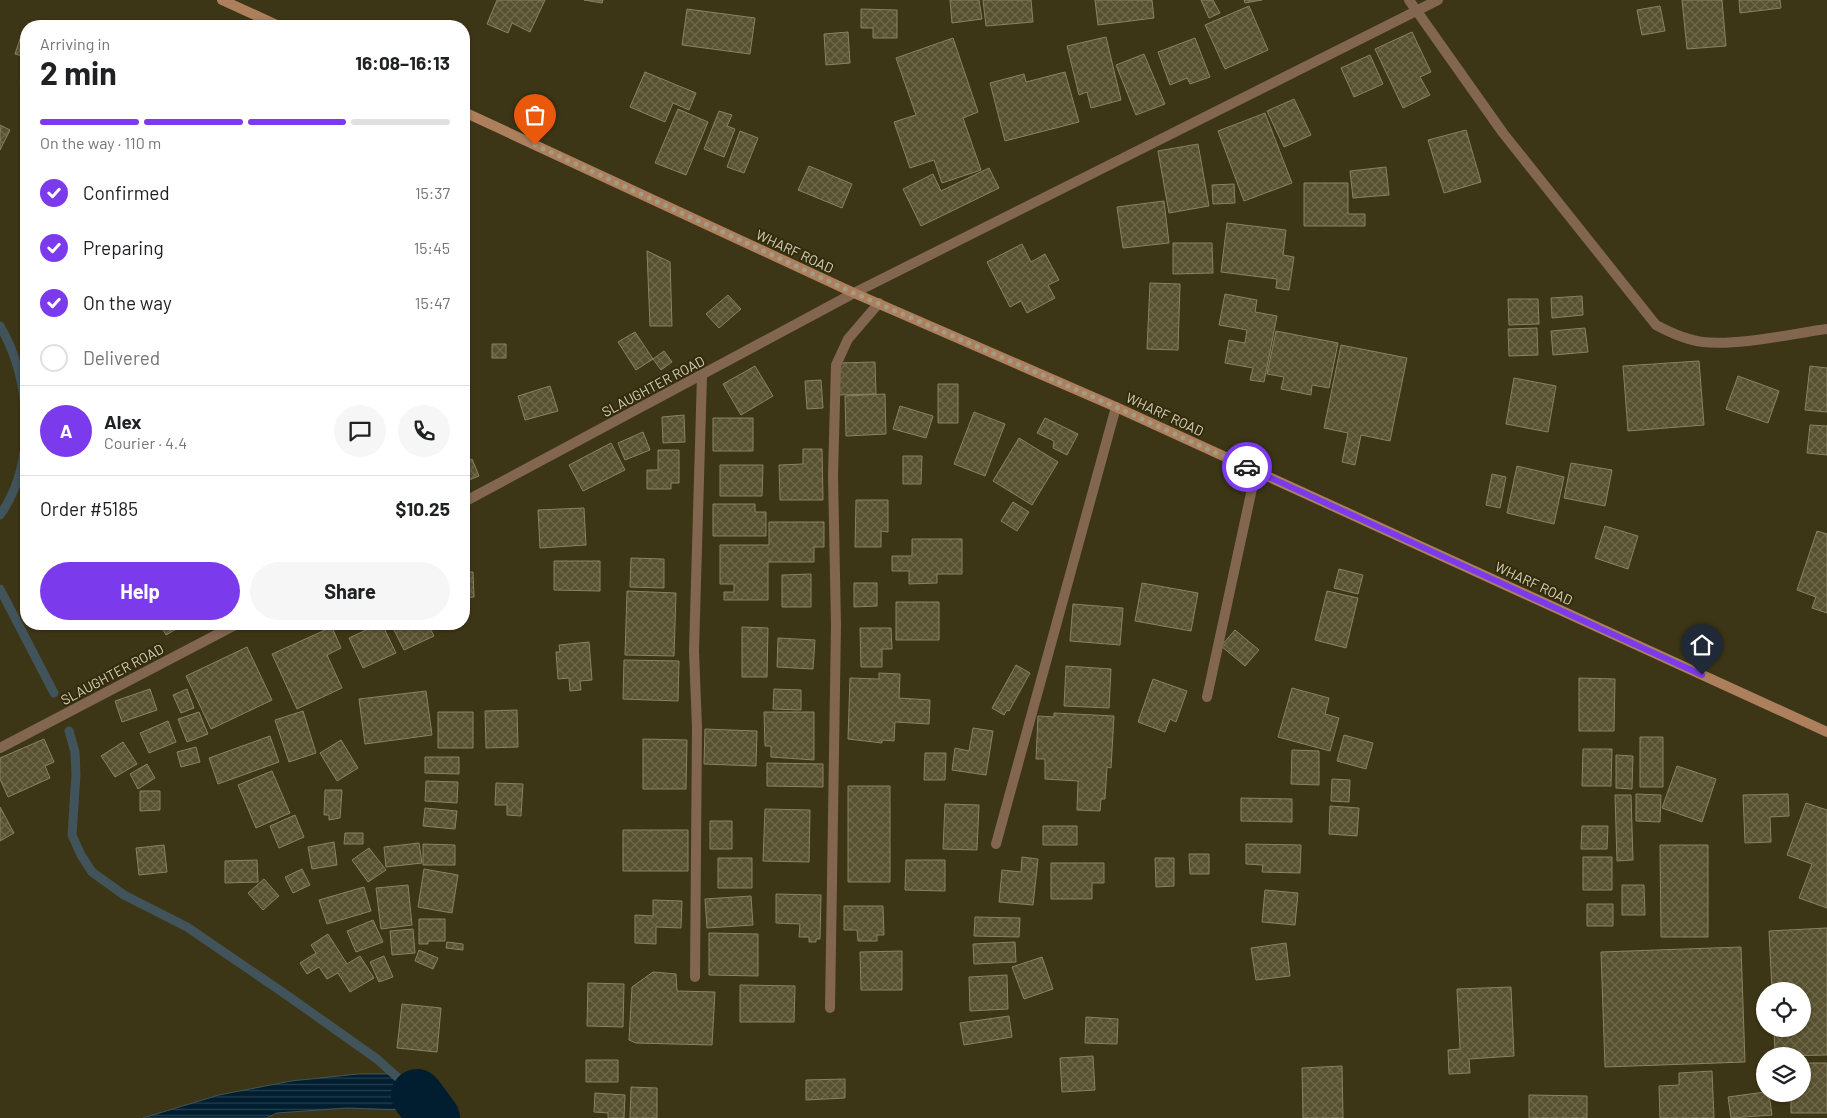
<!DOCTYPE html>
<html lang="en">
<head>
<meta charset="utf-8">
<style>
	body { margin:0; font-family:Barlow,sans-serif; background:#f6f6f6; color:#202124; height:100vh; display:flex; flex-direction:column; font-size:19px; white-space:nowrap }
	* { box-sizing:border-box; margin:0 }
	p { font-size:16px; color:#757577 }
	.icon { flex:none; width:28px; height:28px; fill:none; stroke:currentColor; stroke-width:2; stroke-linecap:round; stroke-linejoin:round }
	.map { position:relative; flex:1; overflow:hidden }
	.panel { position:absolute; left:20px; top:20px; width:450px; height:610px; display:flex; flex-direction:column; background:#fff; border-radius:20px; box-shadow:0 1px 4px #0004 }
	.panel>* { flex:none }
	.controls { position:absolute; left:1756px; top:982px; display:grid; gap:10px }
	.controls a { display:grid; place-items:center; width:55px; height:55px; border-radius:50%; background:#fff; box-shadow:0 1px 4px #0004; font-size:25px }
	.pin { position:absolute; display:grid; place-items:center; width:42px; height:42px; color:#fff; margin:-51px -21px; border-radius:50% 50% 50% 0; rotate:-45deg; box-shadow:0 0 5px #0007 }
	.pin .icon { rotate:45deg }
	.courier { position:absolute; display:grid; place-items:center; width:50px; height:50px; margin:-25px; border:4px solid #7c3aed; border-radius:50%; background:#fff; color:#222; box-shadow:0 1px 6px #0007 }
	.headline em { font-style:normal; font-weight:700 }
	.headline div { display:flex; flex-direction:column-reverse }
	.headline { display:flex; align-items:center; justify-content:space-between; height:85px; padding:0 20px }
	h1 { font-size:32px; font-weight:700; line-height:38px }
	.bar { display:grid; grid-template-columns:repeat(4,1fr); gap:8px 5px; align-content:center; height:60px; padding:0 20px }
	.bar i { height:6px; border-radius:4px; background:#e0e0e0 }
	.bar .selected { background:#7c3aed }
	.bar p { grid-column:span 4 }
	.line { display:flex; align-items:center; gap:12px; padding:0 20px; border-top:1px solid #e0e0e0 }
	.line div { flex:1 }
	.round { display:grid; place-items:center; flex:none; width:52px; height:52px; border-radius:26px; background:#f6f6f6 }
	ol { padding:0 20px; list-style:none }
	li { display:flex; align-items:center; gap:15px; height:55px }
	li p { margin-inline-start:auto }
	li .icon { padding:5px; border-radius:50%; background:#7c3aed; color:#fff; stroke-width:4 }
	li:last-child { color:#757577 }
	li i { width:28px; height:28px; border:2px solid #e0e0e0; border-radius:50% }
	.cta { display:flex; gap:10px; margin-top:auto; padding:10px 20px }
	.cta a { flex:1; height:58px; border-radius:30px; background:#7c3aed; color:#fff; font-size:20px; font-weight:700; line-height:58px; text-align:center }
	.cta a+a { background:#f6f6f6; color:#202124 }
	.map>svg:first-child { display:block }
	.water { fill:url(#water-rules); stroke:#41545c }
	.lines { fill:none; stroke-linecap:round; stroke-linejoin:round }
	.stream { stroke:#41545c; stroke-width:9 }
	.river { stroke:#011e30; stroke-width:52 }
	.building { fill:url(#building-cross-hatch); stroke:#898260 }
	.minor { stroke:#836650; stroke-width:10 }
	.tertiary { stroke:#836650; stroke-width:10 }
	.secondary { stroke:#ad7f5d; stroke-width:10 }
	.done { stroke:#a19c85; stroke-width:5; stroke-dasharray:0 9 }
	.route { stroke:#7c3aed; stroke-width:6 }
	.labels { text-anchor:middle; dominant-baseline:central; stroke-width:4; stroke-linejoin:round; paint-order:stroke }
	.street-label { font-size:14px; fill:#d7d3c1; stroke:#332c0b }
</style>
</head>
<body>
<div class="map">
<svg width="1827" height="1118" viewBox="0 0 1827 1118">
	<defs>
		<pattern id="water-rules" width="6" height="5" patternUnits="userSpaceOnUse" patternTransform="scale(1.25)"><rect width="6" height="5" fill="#011e30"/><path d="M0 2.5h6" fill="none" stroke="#253e4c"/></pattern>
		<pattern id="building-cross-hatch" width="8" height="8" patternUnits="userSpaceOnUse" patternTransform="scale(1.25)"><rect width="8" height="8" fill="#585130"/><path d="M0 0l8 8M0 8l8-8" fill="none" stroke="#6f694c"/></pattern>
	</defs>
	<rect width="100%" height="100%" fill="#3d3616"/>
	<path class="water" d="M358,1074H394L417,1095L428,1111L347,1108L277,1113L266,1118H143L219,1095L291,1081Z"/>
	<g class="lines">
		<path class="stream" d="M0,326C32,380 37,463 0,515
			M0,589L54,693
			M69,731L75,752L76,774L72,835L81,855L92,872L124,895L187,927L288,996L377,1059L417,1095"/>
		<path class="river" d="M417,1095L434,1118"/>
	</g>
	<path class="building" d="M497,0H545L530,32L512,23L508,33L487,24Z
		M584,0H603L602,3Z
		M950,0H979L982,19L952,23Z
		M983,0H1031L1033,22L986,26Z
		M1095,0H1152L1154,18L1098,25Z
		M1201,0H1213L1220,13L1209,18Z
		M1244,0H1262L1245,3Z
		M1682,0H1722L1726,46L1687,49Z
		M1739,0H1780L1781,8L1740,13Z
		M1249,6L1268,50L1225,69L1205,25Z
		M1660,6L1665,31L1642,35L1637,10Z
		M687,9L755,18L750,54L682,45Z
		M861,9L897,10V38H873V28H861Z
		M848,32L850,63L826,65L824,34Z
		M1412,32L1431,72L1420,77L1430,95L1403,108L1375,49Z
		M21,36L26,37V57L15,54Z
		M1106,37L1121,100L1091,108L1087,92L1079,95L1067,46Z
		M953,38L978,112L963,118L981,170L942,183L934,160L910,168L894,122L916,115L896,58Z
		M1195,38L1210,77L1190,84L1187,78L1170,85L1158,52Z
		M1144,54L1165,104L1136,115L1116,65Z
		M1370,55L1383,84L1354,97L1341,68Z
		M26,61V83L20,81Z
		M645,72L696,93L689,110L673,103L665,122L630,107Z
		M1065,72L1079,122L1005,141L990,83L1024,74L1026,82Z
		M1294,99L1311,135L1284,147L1267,111Z
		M678,109L708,122L686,175L655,163Z
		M719,111L732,115L727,126L735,129L724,157L704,149Z
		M1265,113L1292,183L1244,201L1218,131Z
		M0,125L10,130L0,150Z
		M1466,130L1481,182L1444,193L1428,140Z
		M740,131L758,138L744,173L727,167Z
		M1198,144L1209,206L1169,213L1158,151Z
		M809,166L852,184L842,208L798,190Z
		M1386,167L1389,195L1353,198L1350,171Z
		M989,168L999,188L921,226L903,189L933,174L941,191Z
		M1304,183H1348V214H1365V226H1304Z
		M1234,184L1235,203L1213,204L1212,185Z
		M1164,201L1169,243L1123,248L1117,207Z
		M1227,223L1286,230L1283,255L1294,257L1289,290L1276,288L1277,279L1221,272Z
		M1173,243H1212L1213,273L1173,274Z
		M1022,244L1031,262L1045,254L1059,280L1048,285L1055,298L1027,313L1021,301L1010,307L987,262Z
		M647,251L670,262L672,326H650Z
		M1150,283L1180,284L1178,350L1147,349Z
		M1225,294L1257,300L1255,312L1277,316L1264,382L1250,380L1253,368L1225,363L1229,340L1245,343L1247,330L1219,325Z
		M728,295L741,309L719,328L706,314Z
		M1582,296L1583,315L1552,318L1551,298Z
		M1508,299H1538L1539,324L1509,325Z
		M1537,328L1538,355L1509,356L1508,329Z
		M1585,328L1588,352L1553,355L1551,331Z
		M1276,331L1338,343L1329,388L1312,385L1311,395L1281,389L1284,377L1267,374Z
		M635,332L653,359L636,370L618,342Z
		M492,344H506V358H492Z
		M1341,345L1407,358L1390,441L1361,435L1355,465L1342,462L1348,433L1324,428Z
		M664,351L672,362L661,370L653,359Z
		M1699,361L1704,425L1628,431L1623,366Z
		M875,362L876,394L839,395L838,363Z
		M755,366L773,396L741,415L723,384Z
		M1810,366L1827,368V412L1805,410Z
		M1738,376L1779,391L1768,423L1726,409Z
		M1514,378L1556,386L1548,432L1506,424Z
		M821,380L823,408L807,409L805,381Z
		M938,384H958V423H938Z
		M550,386L558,411L525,420L518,396Z
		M885,394L886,434L846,436L845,396Z
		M900,406L933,416L926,438L893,429Z
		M974,412L1005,424L985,476L954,464Z
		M684,415L685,442L663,443L662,417Z
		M713,418H753V451H713Z
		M1045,418L1078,434L1067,455L1053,448L1054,441L1037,433Z
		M1810,425L1827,426V455L1807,453Z
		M643,432L650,450L625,460L618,443Z
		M1019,438L1058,462L1032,505L993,481Z
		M611,443L625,470L583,491L569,465Z
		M803,449H822L823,500H780L779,465L803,464Z
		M658,450H679V483H671V489H647V470H658Z
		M903,456H922L921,484H903Z
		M472,459L479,476L464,482V463Z
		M1571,463L1612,470L1605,506L1564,498Z
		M720,465H763L762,496H720Z
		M1517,466L1564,477L1554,524L1507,513Z
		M1492,474L1506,477L1500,508L1486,505Z
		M856,500H888V532L881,531V547H855Z
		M1013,502L1029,512L1017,531L1001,521Z
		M713,504H755V512H766V536H713Z
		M584,508L586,545L540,548L538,510Z
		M769,522H824V547H814V562H768V600H724V592H734V584H720V545H769Z
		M1605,526L1638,536L1628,569L1595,558Z
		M1817,531L1827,534V613L1812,608L1816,597L1797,590Z
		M912,539H962V574H937V583L909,584V571H892V556H912Z
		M631,558L664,559V588L630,587Z
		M554,561H600V591L554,590Z
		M1339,569L1363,575L1358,594L1334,588Z
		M464,572H473L474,597L464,598Z
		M811,574V607H782V575Z
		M854,583H877V606L854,607Z
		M1142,583L1198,593L1191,631L1135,621Z
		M627,591L676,593L674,656L625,655Z
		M1327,591L1358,598L1346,648L1315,640Z
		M896,602H939V640H896Z
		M1073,604L1123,608L1120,645L1070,641Z
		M160,624H185L166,635Z
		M379,624H382L396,653L363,668L349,638Z
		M391,624H428L434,636L404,650Z
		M332,627L341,648L327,655L342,688L297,709L272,654Z
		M742,627L768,628L767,677H742Z
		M860,628H891L892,649H882V667H861Z
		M1235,630L1259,650L1245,666L1221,646Z
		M778,638L815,640L813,669L777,667Z
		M589,642L592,680L580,681L581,690L570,691L569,678L558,679L556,652H560L559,645Z
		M247,647L272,700L211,729L186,676Z
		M624,660L679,661L678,701L623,699Z
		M1016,665L1030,673L1009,711L1007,710L1004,715L992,708Z
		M1066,666L1111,669L1109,708L1064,706Z
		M879,673L900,674L899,698L930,700L929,724L895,722L894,741L882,740V743L848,739L850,678L879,679Z
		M1579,678L1615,679L1614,731H1579Z
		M1153,679L1187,691L1176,722L1170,719L1165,732L1138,722Z
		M1292,688L1329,698L1325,714L1339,718L1330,751L1278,737Z
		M150,689L157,710L122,722L115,701Z
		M187,689L194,708L181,713L173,695Z
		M774,689L801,690V710L773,709Z
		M426,691L432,735L365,744L359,699Z
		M517,710L518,747L486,748L485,711Z
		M303,711L316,753L289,762L275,720Z
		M199,712L208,734L187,742L178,719Z
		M438,712H473V748H438Z
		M764,712H814V760L771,757V746H765Z
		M1054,713L1114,716L1111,768L1107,767L1105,799H1101L1100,811L1077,810L1078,781L1045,779V759H1036L1038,716L1054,717Z
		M168,721L176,742L149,753L140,733Z
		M973,728L993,731L986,775L952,770L955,748L969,751Z
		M705,729L757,731L756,766L704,764Z
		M1344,735L1373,743L1366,769L1337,761Z
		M270,736L279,762L218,784L209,758Z
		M1640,737H1663V787H1640Z
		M44,739L54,762L45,766L50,778L8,797L0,779V758Z
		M643,739L687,740L686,789H643Z
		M341,740L358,768L337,781L320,753Z
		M123,742L137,764L115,777L101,756Z
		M196,747L200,762L181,767L177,752Z
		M1583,749H1612L1611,786H1582Z
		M1292,750L1319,751V785L1291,784Z
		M925,753H946L945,780H924Z
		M1616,755L1633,756L1632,789L1616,788Z
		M425,757H459V774L425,773Z
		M767,763L823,764V787L767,786Z
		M147,764L155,778L138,789L130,774Z
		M1677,766L1716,779L1702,822L1662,808Z
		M272,771L290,813L256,828L238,785Z
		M1332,779L1350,780L1349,802L1331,801Z
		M426,781L458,782L457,803L425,801Z
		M496,783L523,784L521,816L507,815V805H495Z
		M848,786H890V882H848Z
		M325,790H342L340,818L329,820V815H324Z
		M140,791H160V810L140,811Z
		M1636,794L1661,795L1660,822L1636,821Z
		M1788,794L1789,816L1770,817L1771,842L1745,843L1743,795Z
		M1615,795H1631L1633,860L1617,861Z
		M1241,798L1292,799V822L1241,821Z
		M1806,803L1827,810V908L1799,898L1812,864L1787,855Z
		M945,804L979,805L977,850L943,849Z
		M1330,806L1359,808L1357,836L1329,834Z
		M0,807L14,833L0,841Z
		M425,808L457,811L455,829L423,826Z
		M765,809L810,810L809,862L763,861Z
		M295,815L304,837L279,848L270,826Z
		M710,821H732V849H710Z
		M1043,826H1077V845H1043Z
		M1582,826H1608L1607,849H1581Z
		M623,830H688V871H623Z
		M345,833H363V844H344Z
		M334,842L337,865L312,869L308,847Z
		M419,843L422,863L386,867L384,847Z
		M423,844L455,845V865H423Z
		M1246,844L1301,845L1300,873L1262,872L1263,865L1246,864Z
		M164,845L167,872L139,875L136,848Z
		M1660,845H1708V937H1661Z
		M369,848L386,870L368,882L352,860Z
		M1189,854H1209V874H1190Z
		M1022,857L1038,859L1033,905L999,902L1002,870L1021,872Z
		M1583,857H1612V890H1583Z
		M718,858H752V888H718Z
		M1155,858H1174V886L1156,887Z
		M257,860L258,882L225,883V861Z
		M906,860H945V891L905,890Z
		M1051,863H1104V883H1092V899H1051Z
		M302,869L310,885L293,893L285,877Z
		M424,869L458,875L452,913L418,907Z
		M264,879L279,896L263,910L248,893Z
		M408,885L412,925L381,929L376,888Z
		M1622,885H1644L1645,915H1622Z
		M364,887L371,911L327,924L319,900Z
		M1265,890L1298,893L1295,925L1262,922Z
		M776,894L821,895L820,939H816V942H809V937H799L800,924L776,923Z
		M751,896L753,925L707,928L705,899Z
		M653,900L682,901L681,928L656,927V944L635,943V915L653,916Z
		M1587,904H1613V926H1587Z
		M844,906H883L884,935H877V941H858L857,930H844Z
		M975,917L1020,918L1019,937L974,936Z
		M419,919H445V941H428V944H419Z
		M373,920L383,942L356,952L347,931Z
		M1827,928V1055L1775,1056L1774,1029H1802V991H1772L1769,931Z
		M413,929L415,953L392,955L390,931Z
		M709,933L758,934V976L709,975Z
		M328,934L347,964L360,956L374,978L350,992L338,973L327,979L319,967L307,974L300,963L316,953L311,945Z
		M447,942L463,944V950L446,948Z
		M1015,942L1016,962L974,964L973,944Z
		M1286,943L1290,976L1256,980L1251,948Z
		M1741,947L1745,1062L1605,1067L1601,952Z
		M419,950L438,958L433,969L415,961Z
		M902,951V990H861L860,952Z
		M384,956L393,977L379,982L370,962Z
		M1042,957L1053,989L1024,999L1012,967Z
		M653,972L676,974L677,991L715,992L712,1045L636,1043L629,1040L632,987Z
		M1007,975L1008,1009L970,1011L969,977Z
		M588,983L624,984L623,1027L587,1026Z
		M740,985L795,986L794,1022H740Z
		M1511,987L1514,1056L1469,1059L1470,1073L1449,1074L1448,1050L1460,1049L1457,989Z
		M402,1004L441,1008L437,1052L397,1048Z
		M1009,1016L1012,1037L964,1045L960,1023Z
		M1086,1017L1118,1019L1117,1044L1085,1043Z
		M1093,1056L1095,1090L1062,1092L1060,1058Z
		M586,1060H618V1082H586Z
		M1802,1063H1827V1113H1791V1094H1802Z
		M1342,1066L1343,1118H1303L1302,1068Z
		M1712,1071L1714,1118H1660L1659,1086L1679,1085V1073Z
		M845,1079V1098L806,1100V1080Z
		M631,1087L657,1088V1118H630Z
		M1765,1092L1769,1094L1772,1115L1731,1118L1728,1097Z
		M595,1093L625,1095L624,1118H608V1113L594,1112Z
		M1529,1095L1587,1096V1118H1529Z"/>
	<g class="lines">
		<path class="minor" d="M1409,0L1503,133L1656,325C1671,333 1686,340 1703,342C1739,346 1790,334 1827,329
			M1207,697L1256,470
			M996,844L1116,407
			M695,977L697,728L694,651L702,375
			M830,1008L836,625L833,475L836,365L848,339L879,303"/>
		<path class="tertiary" d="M464,502L854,293L1438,0
			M0,748L237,624"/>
		<path class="secondary" d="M222,0L279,26
			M464,112L854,293L1116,407L1827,732"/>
	</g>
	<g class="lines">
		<path class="done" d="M535,145L854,293L1116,407L1247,467"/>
		<path class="route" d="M1247,467L1702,675"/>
	</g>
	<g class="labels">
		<g class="street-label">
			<text transform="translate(795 251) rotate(25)">WHARF ROAD</text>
			<text transform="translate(653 386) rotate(-28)">SLAUGHTER ROAD</text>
			<text transform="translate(1165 414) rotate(25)">WHARF ROAD</text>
			<text transform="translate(1534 583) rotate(25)">WHARF ROAD</text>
			<text transform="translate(112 674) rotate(-28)">SLAUGHTER ROAD</text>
		</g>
	</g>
</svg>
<div class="controls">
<a><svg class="icon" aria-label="locate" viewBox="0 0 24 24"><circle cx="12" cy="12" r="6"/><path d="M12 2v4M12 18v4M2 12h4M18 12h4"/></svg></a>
<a><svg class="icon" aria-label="layers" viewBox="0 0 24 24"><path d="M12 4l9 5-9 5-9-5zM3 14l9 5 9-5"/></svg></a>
</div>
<div class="pin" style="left:535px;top:145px;background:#ea580c"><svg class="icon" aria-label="bag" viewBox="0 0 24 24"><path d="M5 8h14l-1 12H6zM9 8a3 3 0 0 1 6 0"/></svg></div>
<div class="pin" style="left:1702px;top:675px;background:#1f2937"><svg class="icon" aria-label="home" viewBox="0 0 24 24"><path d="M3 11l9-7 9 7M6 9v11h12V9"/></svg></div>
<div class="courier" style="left:1247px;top:467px"><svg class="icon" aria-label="car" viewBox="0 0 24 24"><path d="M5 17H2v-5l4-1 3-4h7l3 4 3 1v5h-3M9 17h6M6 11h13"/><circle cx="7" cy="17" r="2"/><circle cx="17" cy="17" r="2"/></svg></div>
<section class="panel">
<div class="headline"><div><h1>2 min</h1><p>Arriving in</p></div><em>16:08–16:13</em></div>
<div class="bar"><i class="selected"></i><i class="selected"></i><i class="selected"></i><i></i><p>On the way · 110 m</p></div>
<ol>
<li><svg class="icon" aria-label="check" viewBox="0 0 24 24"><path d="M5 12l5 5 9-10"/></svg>Confirmed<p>15:37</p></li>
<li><svg class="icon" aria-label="check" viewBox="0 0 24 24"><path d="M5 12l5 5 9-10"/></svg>Preparing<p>15:45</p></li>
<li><svg class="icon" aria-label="check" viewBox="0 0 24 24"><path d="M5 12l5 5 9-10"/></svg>On the way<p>15:47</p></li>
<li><i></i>Delivered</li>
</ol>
<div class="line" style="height:90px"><b class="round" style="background:#7c3aed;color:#fff">A</b><div><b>Alex</b><p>Courier · 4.4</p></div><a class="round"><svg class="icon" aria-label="chat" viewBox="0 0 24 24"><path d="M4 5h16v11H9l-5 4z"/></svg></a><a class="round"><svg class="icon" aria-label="phone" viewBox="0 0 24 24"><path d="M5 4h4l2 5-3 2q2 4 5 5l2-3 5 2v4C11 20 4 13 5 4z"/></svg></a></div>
<div class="line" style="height:65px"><div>Order #5185</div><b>$10.25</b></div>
<div class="cta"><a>Help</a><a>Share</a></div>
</section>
</div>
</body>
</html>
